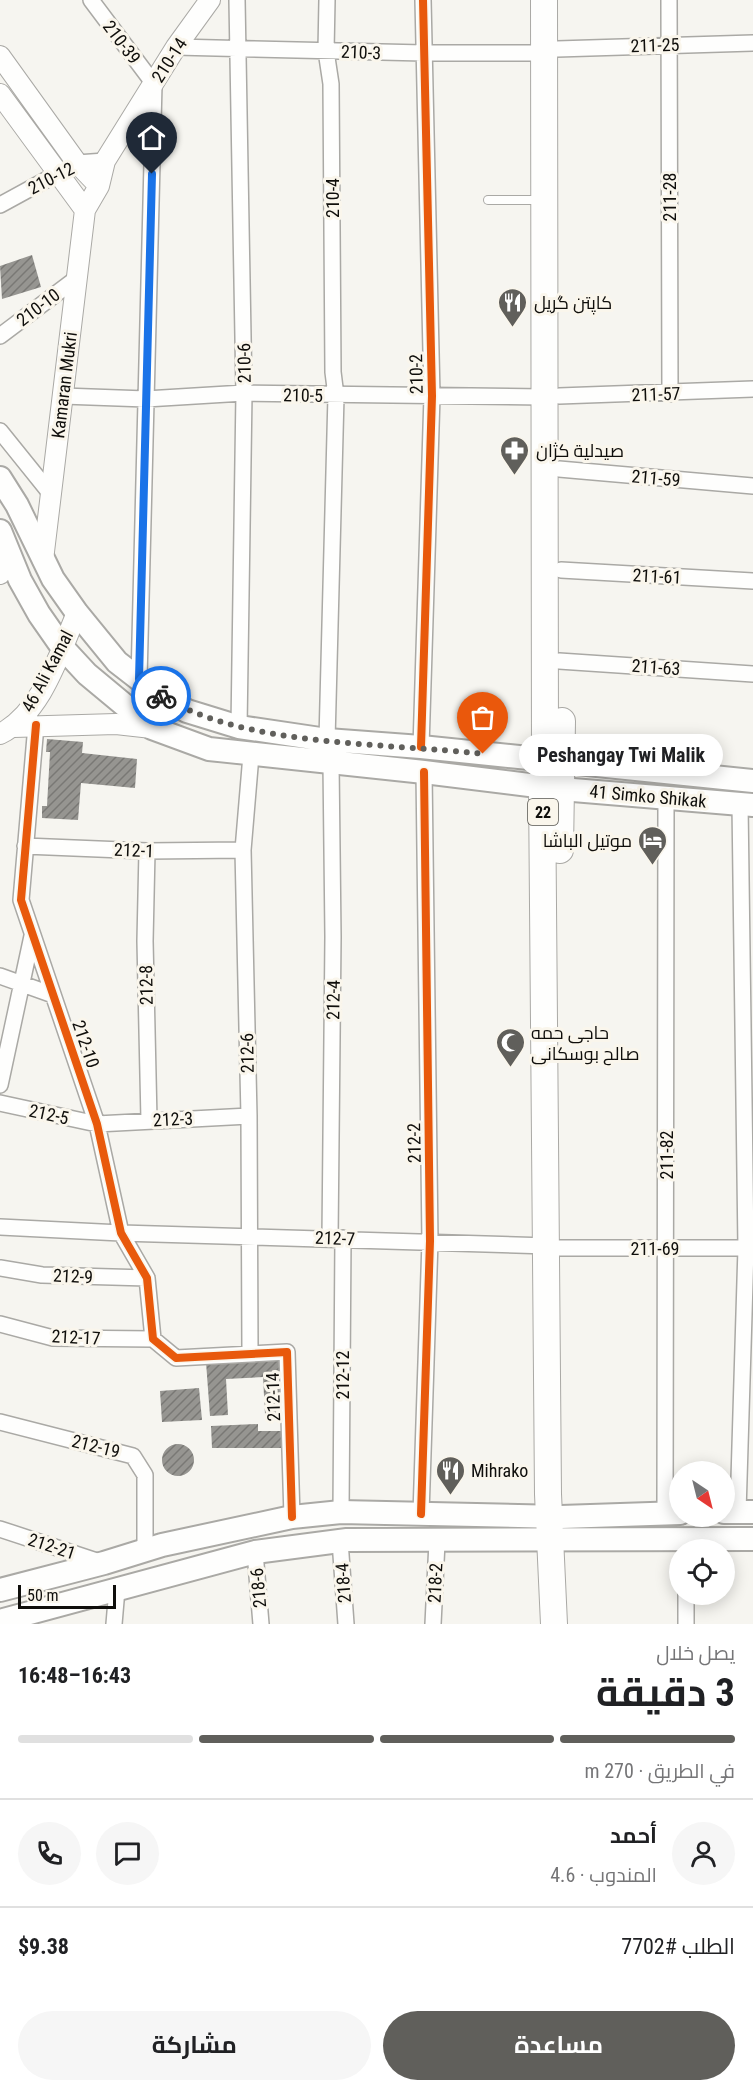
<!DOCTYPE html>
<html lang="ar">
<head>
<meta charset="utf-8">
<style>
	body { margin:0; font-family:"Roboto Condensed",Cairo,sans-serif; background:#f6f6f6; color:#202124; direction:rtl; height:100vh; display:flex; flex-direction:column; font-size:22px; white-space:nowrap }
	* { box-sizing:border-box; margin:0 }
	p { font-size:20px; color:#757577 }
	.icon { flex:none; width:33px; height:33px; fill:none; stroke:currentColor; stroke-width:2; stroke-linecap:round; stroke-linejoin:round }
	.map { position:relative; height:1624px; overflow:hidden; direction:ltr }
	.panel { display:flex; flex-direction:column; background:#fff; flex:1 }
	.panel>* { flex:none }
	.needle { width:39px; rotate:145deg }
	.controls { position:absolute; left:669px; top:1461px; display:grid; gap:12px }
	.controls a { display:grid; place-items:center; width:66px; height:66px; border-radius:50%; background:#fff; box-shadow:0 3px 15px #0003; font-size:30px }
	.scale { position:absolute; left:18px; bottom:15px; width:98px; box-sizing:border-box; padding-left:6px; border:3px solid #0f0e0b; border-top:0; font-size:16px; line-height:21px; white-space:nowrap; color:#0f0e0b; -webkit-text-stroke:4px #faf6ec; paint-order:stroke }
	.pin { position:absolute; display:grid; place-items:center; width:51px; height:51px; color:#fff; margin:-62px -26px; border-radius:50% 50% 50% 0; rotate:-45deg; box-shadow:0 0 6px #0007 }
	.pin .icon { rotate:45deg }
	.courier { position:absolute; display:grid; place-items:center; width:60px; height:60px; margin:-30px; border:4px solid #1a73e8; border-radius:50%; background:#fff; color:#222; box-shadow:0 2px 8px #0007 }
	.bubble { position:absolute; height:42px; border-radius:21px; background:#fff; box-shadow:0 3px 15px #0003; font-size:20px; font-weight:700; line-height:42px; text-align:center; direction:rtl }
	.summary em { font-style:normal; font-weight:700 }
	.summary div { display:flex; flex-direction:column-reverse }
	.summary { display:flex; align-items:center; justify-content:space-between; height:102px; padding:0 18px }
	h1 { font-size:39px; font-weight:700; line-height:45px }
	.bar { display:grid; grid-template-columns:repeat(4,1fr); gap:9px 6px; align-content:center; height:72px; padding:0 18px }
	.bar i { height:8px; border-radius:4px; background:#e0e0e0 }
	.bar .active { background:#605f5b }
	.bar p { grid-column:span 4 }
	.line { display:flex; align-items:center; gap:15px; padding:0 18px; border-top:2px solid #e0e0e0 }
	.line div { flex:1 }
	.round { display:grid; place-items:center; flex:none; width:63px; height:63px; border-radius:32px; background:#f6f6f6 }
	.action { display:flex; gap:12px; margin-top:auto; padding:12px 18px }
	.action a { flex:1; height:69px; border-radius:36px; background:#605f5b; color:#fff; font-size:24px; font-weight:700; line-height:69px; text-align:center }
	.action a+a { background:#f6f6f6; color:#202124 }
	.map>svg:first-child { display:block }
	.building { fill:url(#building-hatch) }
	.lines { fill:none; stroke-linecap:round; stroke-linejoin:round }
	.service-casing { stroke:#aaa9a5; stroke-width:10 }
	.minor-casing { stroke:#aaa9a5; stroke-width:18 }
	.tertiary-casing { stroke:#aaa9a5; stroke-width:22 }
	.secondary-casing { stroke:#aaa9a5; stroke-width:26 }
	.primary-casing { stroke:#aaa9a5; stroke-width:28 }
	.service { stroke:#fefefd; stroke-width:8 }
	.minor { stroke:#fefefd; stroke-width:15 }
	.tertiary { stroke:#fefefd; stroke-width:20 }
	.secondary { stroke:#fefefd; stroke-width:22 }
	.primary { stroke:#fefefd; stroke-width:26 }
	.cycleway-casing { stroke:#faf6ec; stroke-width:11 }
	.cycleway { stroke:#e8590c; stroke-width:8 }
	.done { stroke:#605f5b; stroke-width:6; stroke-dasharray:0 10.8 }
	.route { stroke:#1a73e8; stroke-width:8 }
	.labels { text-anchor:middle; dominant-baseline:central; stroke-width:6; stroke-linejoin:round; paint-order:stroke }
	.shield { fill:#faf6ec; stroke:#56544e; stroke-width:1.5 }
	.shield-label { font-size:16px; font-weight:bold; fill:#0f0e0b }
	.street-label { font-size:18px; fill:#0f0e0b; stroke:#faf6ec }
	.poi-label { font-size:18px; fill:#0f0e0b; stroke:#faf6ec; text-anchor:start }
</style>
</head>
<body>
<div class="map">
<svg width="753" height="1624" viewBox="0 0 753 1624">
	<defs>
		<pattern id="building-hatch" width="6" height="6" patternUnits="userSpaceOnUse" patternTransform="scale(1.5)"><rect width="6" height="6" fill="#969591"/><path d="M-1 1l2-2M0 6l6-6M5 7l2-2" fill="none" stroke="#797875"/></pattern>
	</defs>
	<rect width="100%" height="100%" fill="#f6f5f0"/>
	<path class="building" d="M32,255L41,287L2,299L0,266Z
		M47,739L83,742L82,753L137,759L135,788L81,783L78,820L42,818V806H47L50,752H46Z
		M281,1357L284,1413L265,1414L263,1377L226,1379L228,1415L210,1416L206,1362Z
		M199,1388L202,1420L162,1422L160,1391Z
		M258,1424V1431H282L283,1448H212L211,1426Z
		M162 1460a16 16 0 1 1 32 0a16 16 0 1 1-32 0Z"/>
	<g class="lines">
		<defs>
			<path id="service" d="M488,200H541"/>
			<path id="minor" d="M91,0L154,84L139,679
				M237,0L244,393L239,727
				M669,0L670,394
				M176,47L424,53H545
				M557,49L753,43
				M0,205L77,163L105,161
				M0,336L77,278
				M63,396L146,399L244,393L543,397
				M559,396L753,389
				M0,431L50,493
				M559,469L753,486
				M561,570L753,581
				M559,661L753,674
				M36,725L21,900L97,1124L121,1233L147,1278L153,1339L176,1358L287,1352L292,1517
				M327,740L336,396L333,372L331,84L326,51L327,0
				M421,747L432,396L423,0
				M25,846L147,851L243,850
				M147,851L145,941L149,1120
				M0,976L53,995
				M0,1085L32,936
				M0,1103L97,1124L249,1116
				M0,1227L121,1233L548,1246
				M330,1238L333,937L331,763
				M556,1248H753
				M0,1268L42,1275L147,1278
				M0,1324L53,1338L153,1339
				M250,1352L249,1116L243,850L251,755
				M0,1422L133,1456L145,1475V1549
				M341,1512L343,1238
				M738,1512L746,1248L740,804
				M421,1514L430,1241L424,772
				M665,1514L666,797
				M0,1529L103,1563
				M340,1541L346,1624
				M255,1552L261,1624
				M686,1594V1624
				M114,1624L117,1589
				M433,1624L437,1542"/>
			<path id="tertiary" d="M0,56L77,163L99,186
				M0,94L85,210
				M43,560L85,210L99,186L105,161L176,47L210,0
				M0,574L11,556
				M14,727L116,724L152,728
				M0,734C42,713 59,654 77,613"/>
			<path id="secondary" d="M0,478L17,505L53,579L77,613L117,662L157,693L187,711L239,727L327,740L421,747L753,781
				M0,531L20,580L39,614L62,647L87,674L152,728L209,749L424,772L561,789L753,805
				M724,1512H753
				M0,1590L104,1563L162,1545L292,1517L341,1512L561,1517L680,1513
				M0,1621L255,1552L347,1540L753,1539"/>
			<path id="primary" d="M544,0L545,762L542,787L548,1494L554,1624
				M560,850L562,721"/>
		</defs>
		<use href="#service" class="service-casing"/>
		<use href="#minor" class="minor-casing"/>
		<use href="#tertiary" class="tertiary-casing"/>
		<use href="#secondary" class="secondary-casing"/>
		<use href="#primary" class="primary-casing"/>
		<use href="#service" class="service"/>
		<use href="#minor" class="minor"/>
		<use href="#tertiary" class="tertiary"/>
		<use href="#secondary" class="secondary"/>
		<use href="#primary" class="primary"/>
		<defs>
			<path id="cycleway" d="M36,725L21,900L97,1124L121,1233L147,1278L153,1339L176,1358L287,1352L292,1517
				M421,747L432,396L423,0
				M421,1514L430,1241L424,772"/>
		</defs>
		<use href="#cycleway" class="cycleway-casing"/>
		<use href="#cycleway" class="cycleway"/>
	</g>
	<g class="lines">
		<path class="done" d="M161,696C248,748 383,742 483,754"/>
		<path class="route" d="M152,174L139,679L161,696"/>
	</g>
	<defs>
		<symbol id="restaurant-pin" viewBox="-11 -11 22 30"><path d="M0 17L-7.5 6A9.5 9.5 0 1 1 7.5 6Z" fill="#605f5b" stroke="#faf6ec"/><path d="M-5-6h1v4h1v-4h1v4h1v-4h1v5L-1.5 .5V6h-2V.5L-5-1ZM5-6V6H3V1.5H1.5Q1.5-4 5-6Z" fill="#fff"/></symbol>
		<symbol id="pharmacy-pin" viewBox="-11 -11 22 30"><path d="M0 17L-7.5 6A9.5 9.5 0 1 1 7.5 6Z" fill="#605f5b" stroke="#faf6ec"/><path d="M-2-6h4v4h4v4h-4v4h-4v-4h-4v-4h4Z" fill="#fff"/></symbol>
		<symbol id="hotel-pin" viewBox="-11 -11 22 30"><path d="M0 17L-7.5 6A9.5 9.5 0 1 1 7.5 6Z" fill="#605f5b" stroke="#faf6ec"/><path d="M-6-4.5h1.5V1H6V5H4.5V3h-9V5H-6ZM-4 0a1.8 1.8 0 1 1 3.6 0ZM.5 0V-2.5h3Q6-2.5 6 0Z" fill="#fff"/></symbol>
		<symbol id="mosque-pin" viewBox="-11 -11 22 30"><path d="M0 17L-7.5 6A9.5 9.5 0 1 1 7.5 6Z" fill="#605f5b" stroke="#faf6ec"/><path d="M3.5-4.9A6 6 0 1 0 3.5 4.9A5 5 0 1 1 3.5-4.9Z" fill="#fff"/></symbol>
	</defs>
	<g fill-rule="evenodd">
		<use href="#restaurant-pin" x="496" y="286" width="33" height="45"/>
		<use href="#pharmacy-pin" x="498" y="434" width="33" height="45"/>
		<use href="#hotel-pin" x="636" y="824" width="33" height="45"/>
		<use href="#mosque-pin" x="494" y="1026" width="33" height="45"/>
		<use href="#restaurant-pin" x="434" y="1454" width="33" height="45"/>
	</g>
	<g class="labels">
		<rect class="shield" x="528" y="799" width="30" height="26" rx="4.5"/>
		<g class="shield-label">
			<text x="543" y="812">22</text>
		</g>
		<g class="street-label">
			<text transform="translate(122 42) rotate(53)">210-39</text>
			<text transform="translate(655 45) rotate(-2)">211-25</text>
			<text transform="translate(361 52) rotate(2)">210-3</text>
			<text transform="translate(169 60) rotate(-57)">210-14</text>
			<text transform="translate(51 178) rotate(-27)">210-12</text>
			<text transform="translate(669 197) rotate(-90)">211-28</text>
			<text transform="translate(332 198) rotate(-90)">210-4</text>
			<text transform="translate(38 307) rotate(-37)">210-10</text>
			<text transform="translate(244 363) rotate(-91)">210-6</text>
			<text transform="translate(416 374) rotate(-91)">210-2</text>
			<text transform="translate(64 385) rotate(-83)">Kamaran Mukri</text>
			<text transform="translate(656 394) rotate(-2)">211-57</text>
			<text transform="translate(303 395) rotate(1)">210-5</text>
			<text transform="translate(656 478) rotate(5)">211-59</text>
			<text transform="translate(657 576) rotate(3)">211-61</text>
			<text transform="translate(656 667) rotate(4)">211-63</text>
			<text transform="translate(47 671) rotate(-62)">46 Ali Kamal</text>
			<text transform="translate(648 796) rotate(5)">41 Simko Shikak</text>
			<text transform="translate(134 850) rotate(2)">212-1</text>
			<text transform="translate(146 985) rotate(-91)">212-8</text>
			<text transform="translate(333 1000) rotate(-89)">212-4</text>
			<text transform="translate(86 1044) rotate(71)">212-10</text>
			<text transform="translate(247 1053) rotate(-91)">212-6</text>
			<text transform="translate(49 1114) rotate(12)">212-5</text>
			<text transform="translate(173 1119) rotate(-3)">212-3</text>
			<text transform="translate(414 1143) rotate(-91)">212-2</text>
			<text transform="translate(666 1155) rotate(-90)">211-82</text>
			<text transform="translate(335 1238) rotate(2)">212-7</text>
			<text x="655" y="1248">211-69</text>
			<text transform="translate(73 1276) rotate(3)">212-9</text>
			<text transform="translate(76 1337) rotate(3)">212-17</text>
			<text transform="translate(342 1375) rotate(-90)">212-12</text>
			<text transform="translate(273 1397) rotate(-92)">212-14</text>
			<text transform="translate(96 1446) rotate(14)">212-19</text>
			<text transform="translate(52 1546) rotate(18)">212-21</text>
			<text transform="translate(343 1583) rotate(-94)">218-4</text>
			<text transform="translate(435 1583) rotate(-87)">218-2</text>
			<text transform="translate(258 1588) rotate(-95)">218-6</text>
		</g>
		<g class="poi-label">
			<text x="534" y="302">کاپتن گریل</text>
			<text x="536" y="450">صيدلية كژان</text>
			<text x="632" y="840" text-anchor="end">موتيل الباشا</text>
			<text x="531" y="1032">حاجی حمه<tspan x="531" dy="21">صالح بوسکانی</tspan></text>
			<text x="471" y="1470">Mihrako</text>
		</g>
	</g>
</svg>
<div class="controls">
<a><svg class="needle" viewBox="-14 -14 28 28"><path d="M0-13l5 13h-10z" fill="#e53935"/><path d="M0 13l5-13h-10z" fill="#757577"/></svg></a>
<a><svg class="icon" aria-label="locate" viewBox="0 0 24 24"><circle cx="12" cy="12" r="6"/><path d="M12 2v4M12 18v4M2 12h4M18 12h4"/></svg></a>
</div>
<div class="scale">50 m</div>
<div class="pin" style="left:483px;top:754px;background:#ea580c"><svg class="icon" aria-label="bag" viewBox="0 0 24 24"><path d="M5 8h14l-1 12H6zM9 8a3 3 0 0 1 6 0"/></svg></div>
<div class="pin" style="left:152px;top:174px;background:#1f2937"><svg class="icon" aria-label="home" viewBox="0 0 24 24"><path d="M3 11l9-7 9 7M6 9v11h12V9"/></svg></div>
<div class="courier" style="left:161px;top:696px"><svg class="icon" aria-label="bike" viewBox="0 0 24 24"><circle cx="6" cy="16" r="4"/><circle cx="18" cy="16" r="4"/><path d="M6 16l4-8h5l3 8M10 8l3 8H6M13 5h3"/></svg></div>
<div class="bubble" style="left:519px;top:734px;width:204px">Peshangay Twi Malik</div>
</div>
<section class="panel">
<div class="summary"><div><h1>3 دقيقة</h1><p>يصل خلال</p></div><em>16:43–16:48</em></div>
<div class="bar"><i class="active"></i><i class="active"></i><i class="active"></i><i></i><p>في الطريق · 270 m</p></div>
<div class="line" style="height:108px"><a class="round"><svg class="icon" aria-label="person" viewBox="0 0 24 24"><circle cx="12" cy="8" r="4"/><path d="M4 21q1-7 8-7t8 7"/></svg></a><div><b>أحمد</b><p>المندوب · 4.6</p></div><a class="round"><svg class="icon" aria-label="chat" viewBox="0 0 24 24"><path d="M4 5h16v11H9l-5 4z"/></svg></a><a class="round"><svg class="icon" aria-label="phone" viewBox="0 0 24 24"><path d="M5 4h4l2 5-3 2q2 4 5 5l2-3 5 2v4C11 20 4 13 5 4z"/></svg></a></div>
<div class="line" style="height:78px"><div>الطلب #7702</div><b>$9.38</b></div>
<div class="action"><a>مساعدة</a><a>مشاركة</a></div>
</section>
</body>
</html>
